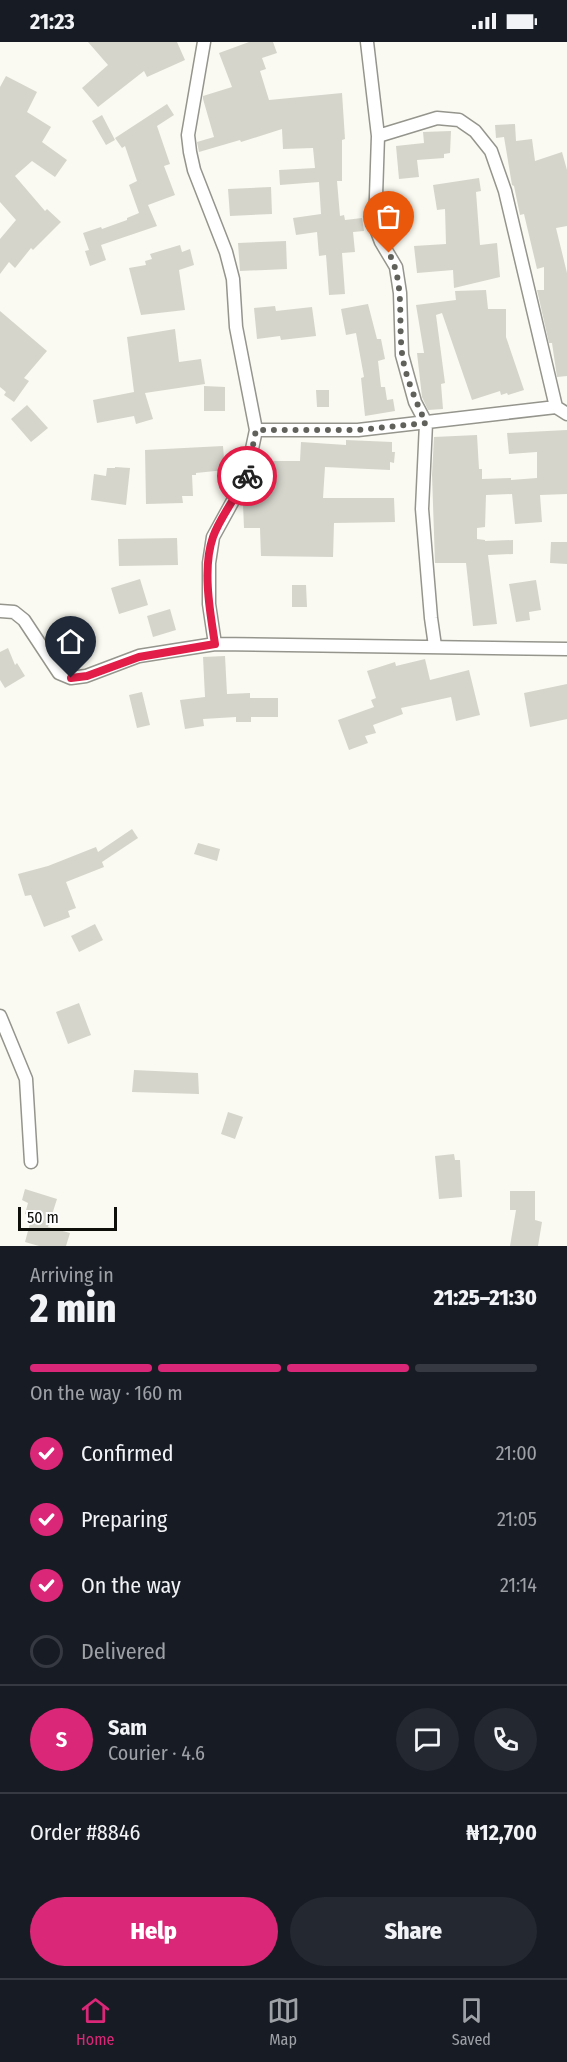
<!DOCTYPE html>
<html lang="en">
<head>
<meta charset="utf-8">
<style>
	body { margin:0; font-family:"Fira Sans Condensed",sans-serif; background:#242831; color:#f1f3f6; height:100vh; display:flex; flex-direction:column; font-size:22px; white-space:nowrap }
	* { box-sizing:border-box; margin:0 }
	p { font-size:20px; color:#9ea1a6 }
	.icon { flex:none; width:33px; height:33px; fill:none; stroke:currentColor; stroke-width:2; stroke-linecap:round; stroke-linejoin:round }
	.map { position:relative; height:1204px; overflow:hidden }
	.details { display:flex; flex-direction:column; background:#171b24; flex:1 }
	.details>* { flex:none }
	.scale { position:absolute; left:18px; bottom:15px; width:99px; box-sizing:border-box; padding-left:6px; border:3px solid #0e0e0b; border-top:0; font-size:16px; line-height:21px; white-space:nowrap; color:#0e0e0b; -webkit-text-stroke:4px #fff; paint-order:stroke }
	.pin { position:absolute; display:grid; place-items:center; width:51px; height:51px; color:#fff; margin:-62px -26px; border-radius:50% 50% 50% 0; rotate:-45deg; box-shadow:0 0 6px #0007 }
	.pin .icon { rotate:45deg }
	.courier { position:absolute; display:grid; place-items:center; width:60px; height:60px; margin:-30px; border:4px solid #e11d48; border-radius:50%; background:#fff; color:#222; box-shadow:0 2px 8px #0007 }
	.headline em { font-style:normal; font-weight:800 }
	.headline div { display:flex; flex-direction:column-reverse }
	.headline { display:flex; align-items:center; justify-content:space-between; height:102px; padding:0 30px }
	h1 { font-size:39px; font-weight:800; line-height:45px }
	.bar { display:grid; grid-template-columns:repeat(4,1fr); gap:9px 6px; align-content:center; height:72px; padding:0 30px }
	.bar i { height:8px; border-radius:4px; background:#363941 }
	.bar .selected { background:#db2777 }
	.bar p { grid-column:span 4 }
	.line { display:flex; align-items:center; gap:15px; padding:0 30px; border-top:2px solid #363941 }
	.line div { flex:1 }
	.round { display:grid; place-items:center; flex:none; width:63px; height:63px; border-radius:32px; background:#242831 }
	ol { padding:0 30px; list-style:none }
	li { display:flex; align-items:center; gap:18px; height:66px }
	li p { margin-inline-start:auto }
	li .icon { padding:6px; border-radius:50%; background:#db2777; color:#fff; stroke-width:4 }
	li:last-child { color:#9ea1a6 }
	li i { width:33px; height:33px; border:3px solid #363941; border-radius:50% }
	.button { display:flex; gap:12px; margin-top:auto; padding:12px 30px }
	.button a { flex:1; height:69px; border-radius:36px; background:#db2777; color:#fff; font-size:24px; font-weight:800; line-height:69px; text-align:center }
	.button a+a { background:#242831; color:#f1f3f6 }
	.status { display:flex; justify-content:space-between; align-items:center; height:42px; padding:0 30px; background:#171b24; direction:ltr }
	.status svg { height:16px; fill:currentColor }
	.menu { display:flex; justify-content:space-around; align-items:center; height:84px; border-top:2px solid #363941; background:#171b24; font-size:16px; color:#9ea1a6 }
	.menu a { display:grid; justify-items:center; gap:3px }
	.menu .selected { color:#db2777 }
	.map>svg:first-child { display:block }
	.building { fill:#d5d5cc }
	.lines { fill:none; stroke-linecap:round; stroke-linejoin:round }
	.minor-casing { stroke:#95958d; stroke-width:15 }
	.minor { stroke:#fff; stroke-width:12 }
	.done { stroke:#61615c; stroke-width:6; stroke-dasharray:0 10.8 }
	.route { stroke:#e11d48; stroke-width:8 }
</style>
</head>
<body>
<div class="status"><b>21:23</b><svg viewBox="0 0 49 12"><path d="M0 12V9h3v3zM5 12V6h3v6zM10 12V3h3v9zM15 12V0h3v12zM26 1h20v11H26zM47 4h2v5h-2z"/></svg></div>
<div class="map">
<svg width="567" height="1204" viewBox="0 0 567 1204">
	<rect width="100%" height="100%" fill="#fafaf2"/>
	<path class="building" d="M88,0H177L185,18L147,35L144,29L98,65L82,46L108,23Z
		M249,0H273L277,11L262,16L266,27L260,29L269,58L342,51L345,97L342,98V139H337L340,174L344,173L345,178L362,176L364,189L353,190L355,210L342,211L345,252L329,253L326,213L319,214L317,190L296,193L293,176L321,172L319,140L280,143L279,128L315,126L313,106L283,107L282,87L241,100L240,98L199,110L197,100L214,95L203,57V54L232,45L219,11Z
		M6,34L37,50L27,70L51,85L42,100L67,118L55,135L32,119L15,134L45,169L47,167L61,180L33,208L31,206L15,226L9,220L0,232V197L16,178L0,160V45Z
		M167,62L174,73L157,84L170,122L164,124L175,153L148,163L157,184L101,203L106,218L90,224L85,209L89,208L83,191L101,185L102,187L127,178V176L139,171L129,143L137,139L125,104L122,106L115,96Z
		M102,73L115,98L106,103L92,79Z
		M515,82L516,99L532,97L535,119L562,110L567,128V184L556,186L567,231V334L557,335L552,301H549L537,248H544V225L537,227L524,172L520,173L514,144L512,143L504,95L496,96L495,83Z
		M451,89L450,111L444,112V116L417,118L419,135L399,137L396,104L424,101L423,90Z
		M479,136L481,149L476,150L480,203L497,201L500,235L454,246L453,228L417,231L414,204L446,202L445,167L437,168L433,143Z
		M271,145L272,172L230,174L228,147Z
		M286,199L287,227L240,229L238,201Z
		M180,203L182,210L190,207L194,223L179,228L185,268L141,273L129,226L146,223L145,219L152,217L150,212Z
		M486,248L488,267H506V295L524,348L508,353L507,351L501,353L500,349L472,358L442,271L436,273L445,341L441,342L443,367L428,368L422,355L417,311H424L416,263L456,258L455,249Z
		M368,262L377,297H381L385,317L378,319L381,345H385L387,358L393,357L395,369L365,374L361,336L364,335L356,291L346,293L341,267Z
		M275,264L276,269L312,265L316,294L281,298L280,294L257,297L254,266Z
		M0,269L47,309L24,336L29,339L14,360L4,353L6,350L0,345Z
		M175,287L179,320L201,317L205,342L145,351L153,377L136,382L134,374L97,381L93,358L134,350L127,295Z
		M204,344L225,345V369H204Z
		M316,348H329V365H317Z
		M27,363L48,386L31,400L11,377Z
		M567,388V452L540,453L542,480L515,482L512,452L486,453L485,485L477,486V497L485,498V499L513,498V512L488,513L497,582L473,584L466,521H435L432,433L434,395L477,393L479,427H482V437L511,436V438L537,436V410L509,412L507,391Z
		M346,398L392,400V410H395L394,421L390,420V428L325,425L323,456H394L395,480L334,481L333,515L261,514L260,486H244L243,462L252,461V441L258,419H300L301,400L346,403Z
		M223,404L225,428L196,431V433H192L193,454H182L183,461L146,462L145,408Z
		M115,425L130,426L126,463L91,458L94,432L106,434L107,426H115Z
		M177,496L178,523L119,524L118,497Z
		M551,500H567V522L550,521Z
		M140,537L148,563L119,572L111,546Z
		M536,538L541,568L529,570L530,578L516,580L509,542Z
		M292,543H306L307,565H292Z
		M170,567L176,588L153,595L147,574Z
		M68,589L74,607L62,611L56,593Z
		M8,606L15,623L17,621L25,634L5,646L0,638V610Z
		M225,614L227,652L250,651V656H278V675H251V680H236V675L203,677L204,684L185,687L180,658L205,655L203,615Z
		M425,617L430,638L469,628L480,673L456,679L451,655L401,666L403,672L373,683L376,691L365,694L368,701L349,708L338,678L374,665L371,658L376,656L367,629L395,620L396,624Z
		M567,642V677L530,685L524,651Z
		M142,650L150,683L137,686L129,653Z
		M132,787L138,796L102,820L104,825L66,840L76,866L68,869L70,875L44,885L31,853L25,854L18,832L48,824L96,805L98,810Z
		M198,801L220,807L217,819L194,812Z
		M95,882L103,898L79,910L71,894Z
		M79,961L91,993L68,1002L56,970Z
		M134,1028L198,1031L199,1052L132,1050Z
		M228,1070L243,1075L235,1097L221,1092Z
		M454,1112L455,1118H460L462,1155L439,1157L435,1114Z
		M25,1147L57,1157L48,1185L70,1191L66,1204H39L25,1200L32,1174L25,1172L28,1161L22,1158Z
		M510,1149H535V1178L542,1180L538,1204H510L516,1168H510Z"/>
	<g class="lines">
		<defs>
			<path id="minor" d="M204,0L188,93L190,110L194,128L226,210L233,237L236,285L256,388L246,435L213,495L209,521V562L215,602
				M367,0L378,94L375,184L381,200L396,225L400,251L402,313L415,360L426,381L422,467L431,576L435,604
				M378,94L437,76L459,78L475,89L491,109L505,149L556,365L567,372
				M256,388H358L556,365
				M0,569L14,570L24,578L59,631L71,636L86,634L139,614L215,602L567,607
				M0,974L26,1037L31,1120"/>
		</defs>
		<use href="#minor" class="minor-casing"/>
		<use href="#minor" class="minor"/>
	</g>
	<g class="lines">
		<path class="done" d="M247,434L256,388H358L426,381C417,363 404,331 402,311C398,277 405,242 389,211"/>
		<path class="route" d="M71,636L87,634L139,615L215,602C210,570 202,526 213,495C220,475 237,454 247,434"/>
	</g>
</svg>
<div class="scale">50 m</div>
<div class="pin" style="left:389px;top:211px;background:#ea580c"><svg class="icon" aria-label="bag" viewBox="0 0 24 24"><path d="M5 8h14l-1 12H6zM9 8a3 3 0 0 1 6 0"/></svg></div>
<div class="pin" style="left:71px;top:636px;background:#1f2937"><svg class="icon" aria-label="home" viewBox="0 0 24 24"><path d="M3 11l9-7 9 7M6 9v11h12V9"/></svg></div>
<div class="courier" style="left:247px;top:434px"><svg class="icon" aria-label="bike" viewBox="0 0 24 24"><circle cx="6" cy="16" r="4"/><circle cx="18" cy="16" r="4"/><path d="M6 16l4-8h5l3 8M10 8l3 8H6M13 5h3"/></svg></div>
</div>
<section class="details">
<div class="headline"><div><h1>2 min</h1><p>Arriving in</p></div><em>21:25–21:30</em></div>
<div class="bar"><i class="selected"></i><i class="selected"></i><i class="selected"></i><i></i><p>On the way · 160 m</p></div>
<ol>
<li><svg class="icon" aria-label="check" viewBox="0 0 24 24"><path d="M5 12l5 5 9-10"/></svg>Confirmed<p>21:00</p></li>
<li><svg class="icon" aria-label="check" viewBox="0 0 24 24"><path d="M5 12l5 5 9-10"/></svg>Preparing<p>21:05</p></li>
<li><svg class="icon" aria-label="check" viewBox="0 0 24 24"><path d="M5 12l5 5 9-10"/></svg>On the way<p>21:14</p></li>
<li><i></i>Delivered</li>
</ol>
<div class="line" style="height:108px"><b class="round" style="background:#db2777;color:#fff">S</b><div><b>Sam</b><p>Courier · 4.6</p></div><a class="round"><svg class="icon" aria-label="chat" viewBox="0 0 24 24"><path d="M4 5h16v11H9l-5 4z"/></svg></a><a class="round"><svg class="icon" aria-label="phone" viewBox="0 0 24 24"><path d="M5 4h4l2 5-3 2q2 4 5 5l2-3 5 2v4C11 20 4 13 5 4z"/></svg></a></div>
<div class="line" style="height:78px"><div>Order #8846</div><b>₦12,700</b></div>
<div class="button"><a>Help</a><a>Share</a></div>
</section>
<nav class="menu">
<a class="selected"><svg class="icon" aria-label="home" viewBox="0 0 24 24"><path d="M3 11l9-7 9 7M6 9v11h12V9"/></svg>Home</a>
<a><svg class="icon" aria-label="map" viewBox="0 0 24 24"><path d="M3 6l6-2 6 2 6-2v14l-6 2-6-2-6 2zM9 4v14M15 6v14"/></svg>Map</a>
<a><svg class="icon" aria-label="saved" viewBox="0 0 24 24"><path d="M7 4h10v16l-5-4-5 4z"/></svg>Saved</a>
</nav>
</body>
</html>
